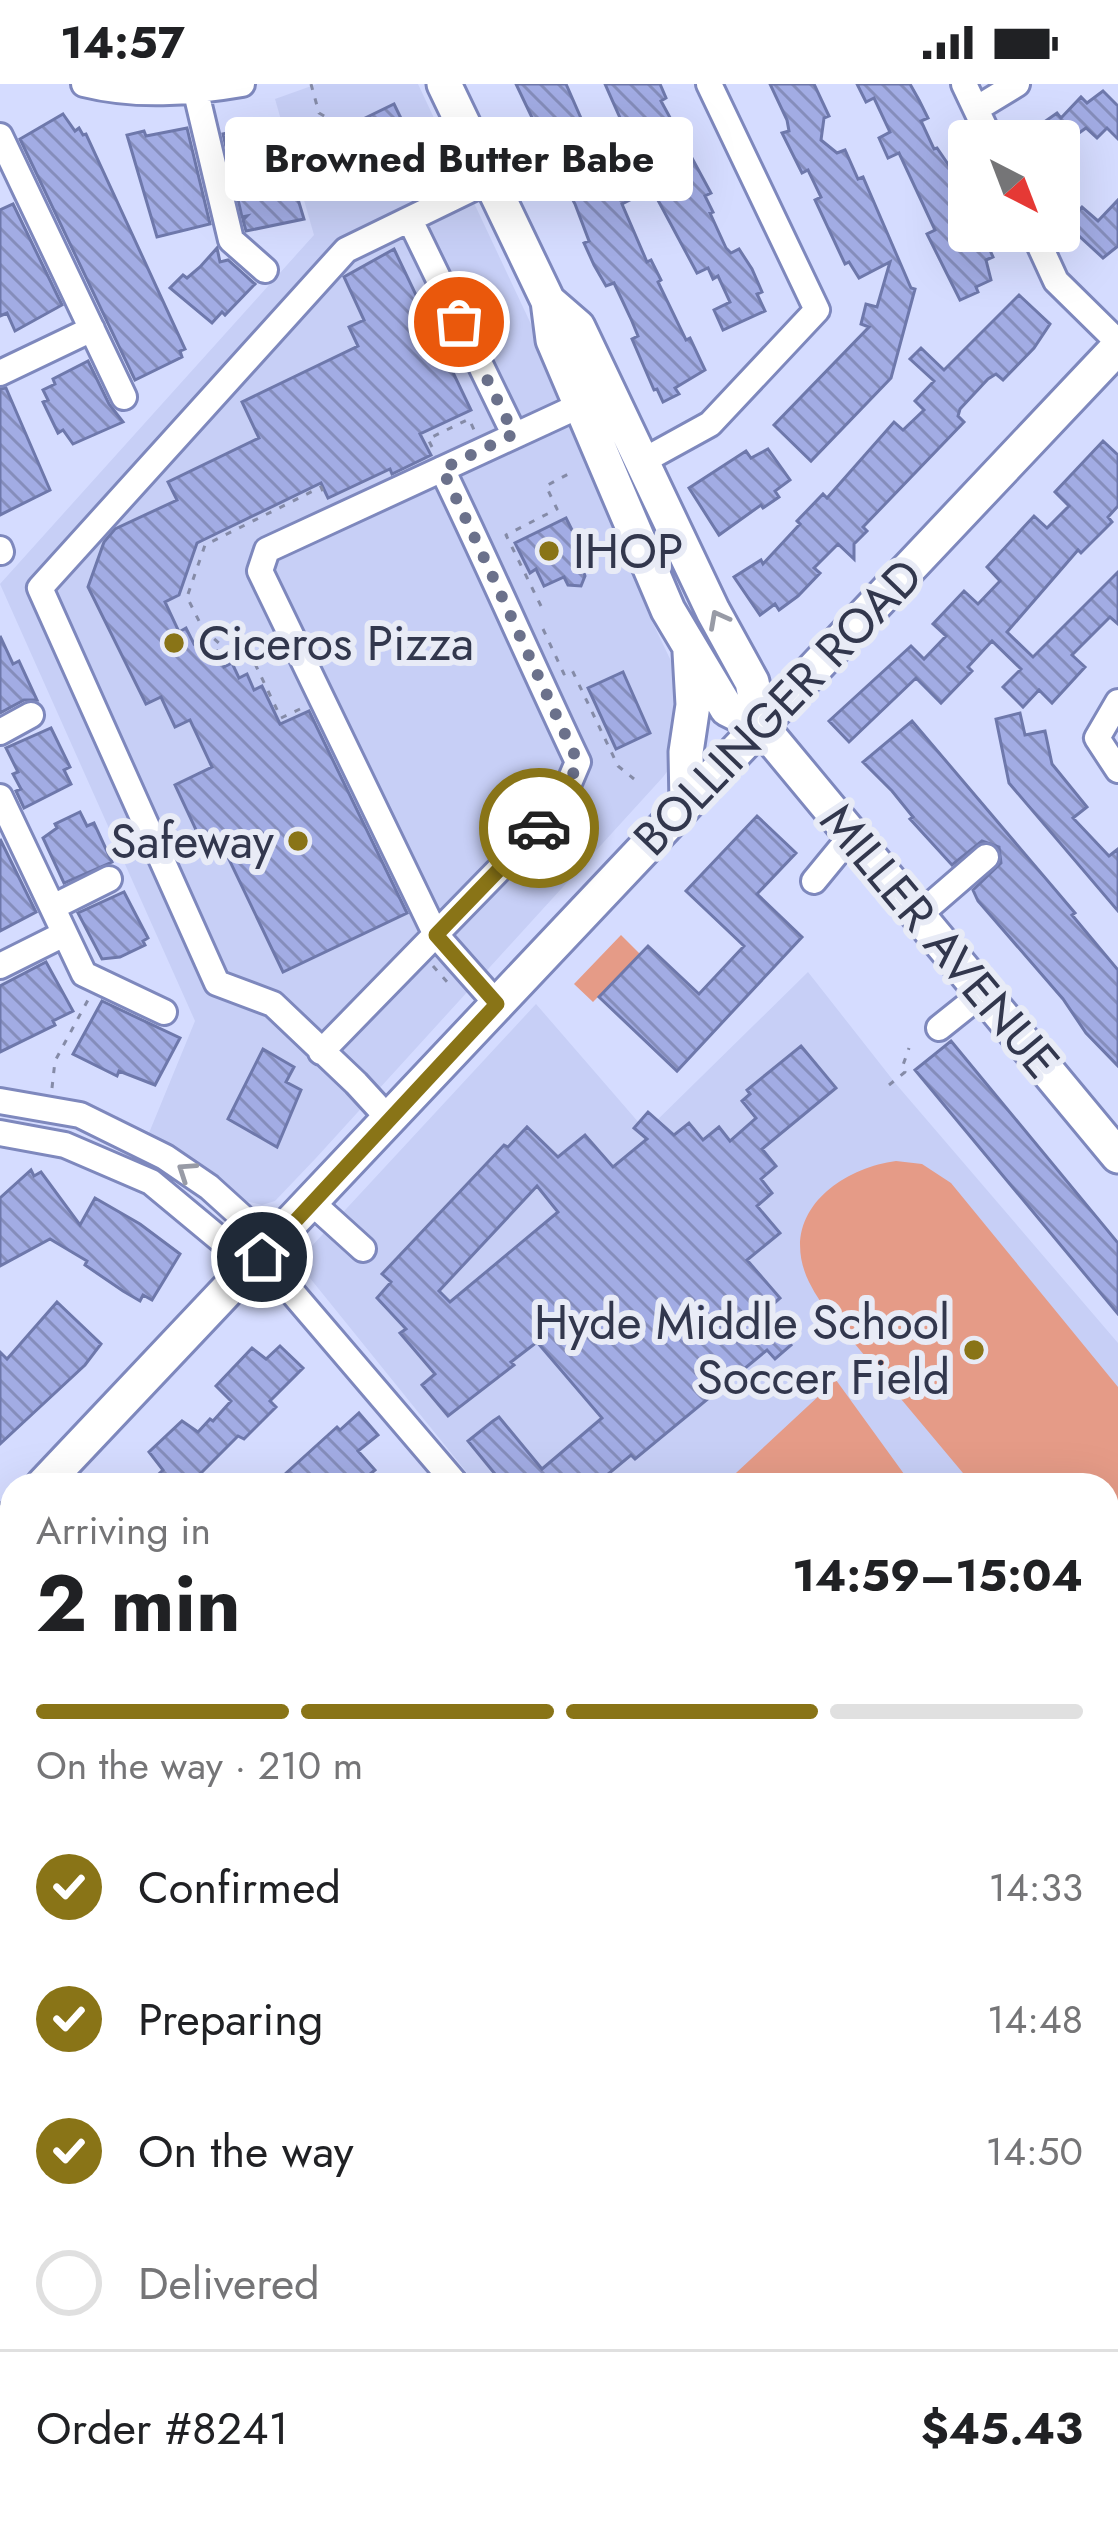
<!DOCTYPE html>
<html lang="en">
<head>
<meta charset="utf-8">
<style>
	body { margin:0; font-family:Jost,sans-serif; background:#f6f6f6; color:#202124; height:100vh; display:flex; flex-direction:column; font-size:45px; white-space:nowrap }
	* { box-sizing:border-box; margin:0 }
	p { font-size:39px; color:#757577 }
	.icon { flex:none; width:66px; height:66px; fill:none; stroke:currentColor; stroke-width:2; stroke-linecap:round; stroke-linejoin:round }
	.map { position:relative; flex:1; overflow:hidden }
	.panel { position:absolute; left:0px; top:1389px; width:1119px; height:1059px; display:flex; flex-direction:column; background:#fff; border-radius:36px 36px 0 0; box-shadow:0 12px 48px #0002 }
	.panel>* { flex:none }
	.needle { width:78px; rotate:138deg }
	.controls { position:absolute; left:948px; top:36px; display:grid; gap:24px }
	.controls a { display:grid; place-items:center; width:132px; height:132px; border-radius:12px; background:#fff; box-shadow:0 12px 48px #0002; font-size:60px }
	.pin { position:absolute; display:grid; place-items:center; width:102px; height:102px; color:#fff; margin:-51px; border:6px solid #fff; border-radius:50%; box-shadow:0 3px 12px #0007 }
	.courier { position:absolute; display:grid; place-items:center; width:120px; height:120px; margin:-60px; border:9px solid #897417; border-radius:50%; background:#fff; color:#222; box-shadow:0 3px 15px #0007 }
	.bubble { position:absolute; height:84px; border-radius:12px; background:#fff; box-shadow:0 12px 48px #0002; font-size:39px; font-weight:700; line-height:84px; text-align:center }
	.headline em { font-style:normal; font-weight:700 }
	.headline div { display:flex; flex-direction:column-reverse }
	.headline { display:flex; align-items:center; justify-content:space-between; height:204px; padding:0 36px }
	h1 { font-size:78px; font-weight:700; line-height:90px }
	.bar { display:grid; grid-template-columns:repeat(4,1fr); gap:18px 12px; align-content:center; height:144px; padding:0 36px }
	.bar i { height:15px; border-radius:9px; background:#e0e0e0 }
	.bar .active { background:#897417 }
	.bar p { grid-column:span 4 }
	.line { display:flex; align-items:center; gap:30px; padding:0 36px; border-top:3px solid #e0e0e0 }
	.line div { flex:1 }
	ol { padding:0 36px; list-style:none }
	li { display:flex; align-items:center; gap:36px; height:132px }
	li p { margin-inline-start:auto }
	li .icon { padding:12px; border-radius:50%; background:#897417; color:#fff; stroke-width:4 }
	li:last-child { color:#757577 }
	li i { width:66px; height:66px; border:6px solid #e0e0e0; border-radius:50% }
	.status { display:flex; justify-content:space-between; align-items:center; height:84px; padding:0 60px; background:#fff; direction:ltr }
	.status svg { height:33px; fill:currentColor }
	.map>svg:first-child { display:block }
	.built { fill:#c7cff6 }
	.green { fill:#e59b87 }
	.building { fill:url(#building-back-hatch); stroke:#6e78ab; stroke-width:3; fill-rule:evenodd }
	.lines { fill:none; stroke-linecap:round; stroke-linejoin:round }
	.minor-casing { stroke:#7e88bd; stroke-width:30 }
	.major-casing { stroke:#7e88bd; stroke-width:39 }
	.path { stroke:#858ba7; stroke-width:3; stroke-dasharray:6 9; stroke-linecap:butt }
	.minor { stroke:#fff; stroke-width:24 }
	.major { stroke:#fff; stroke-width:33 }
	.oneway { stroke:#989ba6 }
	.done { stroke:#6b718b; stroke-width:12; stroke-dasharray:0 21.6 }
	.route { stroke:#897417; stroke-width:15 }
	.poi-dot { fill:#897417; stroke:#e8ebf6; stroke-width:4.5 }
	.labels { text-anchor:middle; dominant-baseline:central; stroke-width:12; stroke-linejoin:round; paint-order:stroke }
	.poi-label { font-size:48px; fill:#32374d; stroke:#e8ebf6; text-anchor:start }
	.street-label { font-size:48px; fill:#32374d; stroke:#e8ebf6 }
</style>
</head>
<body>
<div class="status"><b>14:57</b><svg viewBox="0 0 49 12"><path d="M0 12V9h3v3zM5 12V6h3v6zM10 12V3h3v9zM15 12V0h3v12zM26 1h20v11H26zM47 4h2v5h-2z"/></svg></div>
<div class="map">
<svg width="1118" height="2446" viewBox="0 0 1118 2446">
	<defs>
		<pattern id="building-back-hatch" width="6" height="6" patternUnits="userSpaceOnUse" patternTransform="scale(3)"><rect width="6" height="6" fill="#a2ace4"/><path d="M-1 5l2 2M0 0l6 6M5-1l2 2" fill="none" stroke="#858dbb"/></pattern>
	</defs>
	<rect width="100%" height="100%" fill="#d5dcff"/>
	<path class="built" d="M317,0H418L546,272L648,529L683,602L672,681L663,693L316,1074L275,1117L262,1121L245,1117L194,1076L149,1049L195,937L0,500L314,151L275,15Z
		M808,888L896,1000L1118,1259V1483L1107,1492V1401H477L297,1178L536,920L646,1047Z
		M631,2436H1058L1067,2446H619Z"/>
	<path class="green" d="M621,851L640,870L593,918L574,900Z
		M896,1077L922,1080L951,1099L1118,1303V1451L1107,1457V1401H973C937,1358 901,1315 865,1272C846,1249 822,1225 809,1198C777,1132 837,1085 896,1077Z
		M836,1296L912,1401H723Z
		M1107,2195L1118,2209V2363L1107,2373Z"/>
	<path class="building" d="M516,0H566L591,57L573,66L586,91L620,75L613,58L628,52L605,0H660L666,14L661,17L711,109L705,112L713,128L710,129L726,164L731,169L739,165L752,185L762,208L757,210L765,227L723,246L714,226L730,218L718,192L713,195L708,184L697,189L652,105L622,120L647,178L651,176L661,196L658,198L686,256L690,254L705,286L675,304L679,310L663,318L657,305L654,306L632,255L638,252L631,235L614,199L606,202L594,181L584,159L589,157L575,120L567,105L559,108L551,91L539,64L543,62L537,44Z
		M770,0H814L829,32L824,34L821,56L837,69L845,66L858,95L863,93L911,204L915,205L891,294L811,377L774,341L869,243L861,240L866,220L877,223L890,178L859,194L849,178L845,180L815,116L821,113L808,86L802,89L782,49L789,47L787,36Z
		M857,0H910L919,16L928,34L921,37L934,65L937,64L952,86L969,124V147H973L978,159L985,155L993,173L986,176L991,196L976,203L978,208L960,216L927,150L935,146L899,69L888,74L879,54L890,48L874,14L866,18Z
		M1103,7L1118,22V55L1107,44L1097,54L1086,44L1059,63V57H1029L1041,48L1037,43L1057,29L1061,34L1081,13L1087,19Z
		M394,20L427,88L382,109L349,42Z
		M63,30L75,47L79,44L83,51L86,50L185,265L180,267L182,273L135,296L20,55Z
		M275,39L304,135L246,147L243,136L247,132L242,133L223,50Z
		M187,44L210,140L157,153L127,51L144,47L146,52Z
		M1118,116V162L1103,174L1066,140L1082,123L1098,137Z
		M13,120L62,221L15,247L7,229L0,232V126Z
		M217,164L220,178L228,176L255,200L225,231L222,228L212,239L170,204L183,191L187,194L200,183Z
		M394,165L471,326L420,350L431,371L392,390L390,385L328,414L321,399L197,459L179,511L165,518L179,548L186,544L194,560L202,556L209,571L217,567L224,583L232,579L239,594L247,590L254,606L262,602L280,640L309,627L407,829L283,888L215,746L203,753L196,746L175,701L212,683L190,636L175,643L161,613L146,620L88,503L104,458L115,445L177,416L168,398L259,354L242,318L358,262L349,243L364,236L344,193Z
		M1019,211L1050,240L1034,264L1003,296L996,290L988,295L960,325L958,332L964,338L863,443L867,447L854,460V475L838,460L814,484L820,489L798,512L779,526L775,520L760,531L734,493L761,476L763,480L800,440L797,437L823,410L827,414L894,338L903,346L924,326L915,317L934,297L910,275L921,264L944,286Z
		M88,277L109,320L123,338L73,360L63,346L58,349L43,318L48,316L43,306L55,300L53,295Z
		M6,304L50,406L0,431V305Z
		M1103,357L1118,371V422L1108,433L1112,438L1081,469L1078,466L1007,548L1033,573L1118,488V540L1110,533L1072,571L1085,583L1052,619L1039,606L1023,623L1003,603L1021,585L992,557L968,583L972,587L941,619L916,594L849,658L829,637L911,562L924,575L946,552L933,540L964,507L978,520L1000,497L987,483L1034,432L1047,444L1069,422L1055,408Z
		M768,365L790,396L775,407L779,413L763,424L761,421L719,451L689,404L746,367L751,374Z
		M566,434L582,466L577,468L585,492L581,502L568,501L564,493L544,502L536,485L530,489L515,459Z
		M0,552L13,580L19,577L37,616H24L0,629Z
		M623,588L650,649L616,665L588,604Z
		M1020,629L1025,651L1045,647L1052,680L1087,723L1073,734L1109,772L1118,765V827L1009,699L996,635Z
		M912,637L1075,829L1072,831L1118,886V982L1086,949L1063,915L978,817L973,806L1001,779L999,763L982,757L952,781L910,735L913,733L892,707L863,678Z
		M51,644L70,683L64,686L71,700L24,724L16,707L21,705L13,690L18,688L6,664Z
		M80,728L87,742L94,739L112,778L64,799L43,754L57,744L55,740Z
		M757,732L796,769L757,810L802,853L677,987L599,913L648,862L699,910L744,862L686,807Z
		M0,755L36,828L0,847Z
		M124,808L148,854L143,857L145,861L120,873L102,875L78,829Z
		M46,878L73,927L53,937L55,941L0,968V902Z
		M102,917L180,954L155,1001L119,987L117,992L73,970Z
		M951,957L1118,1159V1230L915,986Z
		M801,962L836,1004L762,1065L776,1082L761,1095L772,1109L757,1122L780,1149L747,1176L780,1214L764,1228L791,1261L775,1275L767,1266L635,1375L631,1371L595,1401H504L468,1357L493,1337L499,1333L542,1385L602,1334L537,1258L511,1278L514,1281L448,1332L422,1301L435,1290L400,1249L406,1245L377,1214L391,1198L382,1190L504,1061L508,1063L527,1043L558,1073L585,1051L613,1083L647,1055L634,1044L648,1028L674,1051L689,1039L703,1056L719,1043L730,1057L756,1034L742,1017L750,1010L747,1006ZM537,1102L558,1128L450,1218L439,1207Z
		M263,965L294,983L286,998L301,1006L277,1063L228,1035Z
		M31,1086L34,1092L41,1088L80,1141L95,1114L140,1140L180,1170L152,1216L143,1211L140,1217L123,1207L85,1181L87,1177L50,1155L0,1182V1114Z
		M57,1218L101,1260L85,1281L0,1360V1268L7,1275Z
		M280,1262L303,1284L270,1317L276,1323L244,1355L238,1352L189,1401H147L163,1386L149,1368L182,1337L198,1348L210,1335L213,1337L231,1317L216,1302L252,1264L266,1275Z
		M359,1329L378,1351L358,1367L375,1386L357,1401H273L337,1343L340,1346Z"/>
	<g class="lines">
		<defs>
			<path id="minor" d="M84,0C136,13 190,9 242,0
				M194,0L231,156L265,186
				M964,0L991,57
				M976,25L1017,0
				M0,52L124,313
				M410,136L514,350
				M1033,147L1056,197L1118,258
				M0,289L92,245
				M641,378L710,340L817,226L709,0
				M0,465L1,468
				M1118,618L1097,654L1118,686
				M0,648L31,631
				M0,713L84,890L164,928
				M814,797L851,752
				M53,823L109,795
				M919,831L986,773
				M0,882L64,850
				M497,920L436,851L260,487L267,466L581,321
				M939,944L984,908
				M321,968L558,725L578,678C532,581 489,482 442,385
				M0,1017L80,1031L165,1073L209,1103L241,1132L262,1173L457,1401
				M389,1035L356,999L273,920L217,899L40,504L346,166L490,96
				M0,1049L65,1061L151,1098L222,1157L262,1173
				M310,1117L363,1165
				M1107,1801L1118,1814
				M0,1911L12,1926
				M1107,1922L1118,1912
				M0,2076L12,2066
				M0,2264L12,2279
				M137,2436L145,2446
				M436,2436L445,2446"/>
			<path id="major" d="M444,0L548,217L553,256L668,526L727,625L761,642L1118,1072
				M548,217L578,243L713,527L752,598L761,642
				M687,719L686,668L693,621L690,568
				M43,1401L1118,263
				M0,1446L12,1433"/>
		</defs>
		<use href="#minor" class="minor-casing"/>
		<use href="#major" class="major-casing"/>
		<path class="path" d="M311,0L319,29L326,33
			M432,363L428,355L469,335L475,348
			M541,522L506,451L557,425L546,402L572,388
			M543,545L564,590L572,586L618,682L634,695
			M300,625L281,634L246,561L230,569L203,545L187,513L205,461L321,403L325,412
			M433,882L449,900
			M889,1001L905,988L902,984L909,964
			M52,1004L55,977L89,914"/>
		<use href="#minor" class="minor"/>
		<use href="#major" class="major"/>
	</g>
	<defs><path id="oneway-chevron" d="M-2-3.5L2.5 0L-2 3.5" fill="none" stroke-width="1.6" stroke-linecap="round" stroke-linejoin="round" transform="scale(3)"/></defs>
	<g class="oneway">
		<use href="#oneway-chevron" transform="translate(718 535) rotate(-118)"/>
		<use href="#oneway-chevron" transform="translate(186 1087) rotate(-146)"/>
	</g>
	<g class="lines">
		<path class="done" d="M459,238L514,350L442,385C489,482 532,580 578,678L558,725L539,744"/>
		<path class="route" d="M262,1173L497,920L436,851L539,744"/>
	</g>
	<g class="poi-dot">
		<circle cx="549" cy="467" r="12"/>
		<circle cx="174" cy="559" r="12"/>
		<circle cx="298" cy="757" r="12"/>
		<circle cx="974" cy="1266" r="12"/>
	</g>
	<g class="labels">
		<g class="poi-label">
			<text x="573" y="467">IHOP</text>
			<text x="198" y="559">Ciceros Pizza</text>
			<text x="274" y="757" text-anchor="end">Safeway</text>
			<text x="950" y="1238" text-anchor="end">Hyde Middle School<tspan x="950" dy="55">Soccer Field</tspan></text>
		</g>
		<g class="street-label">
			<text transform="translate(778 623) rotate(-46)">BOLLINGER ROAD</text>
			<text transform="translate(940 857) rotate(50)">MILLER AVENUE</text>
		</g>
	</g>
</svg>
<div class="controls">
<a><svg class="needle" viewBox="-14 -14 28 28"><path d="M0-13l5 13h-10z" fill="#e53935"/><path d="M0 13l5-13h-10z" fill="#757577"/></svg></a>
</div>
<div class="pin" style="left:459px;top:238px;background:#ea580c"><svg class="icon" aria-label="bag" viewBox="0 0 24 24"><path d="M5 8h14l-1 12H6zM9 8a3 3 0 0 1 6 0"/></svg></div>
<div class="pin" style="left:262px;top:1173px;background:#1f2937"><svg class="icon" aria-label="home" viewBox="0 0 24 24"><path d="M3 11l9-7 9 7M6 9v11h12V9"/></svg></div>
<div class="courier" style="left:539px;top:744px"><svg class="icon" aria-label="car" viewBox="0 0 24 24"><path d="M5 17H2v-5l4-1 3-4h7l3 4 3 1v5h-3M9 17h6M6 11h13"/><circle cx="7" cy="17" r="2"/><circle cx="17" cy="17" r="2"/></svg></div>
<div class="bubble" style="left:225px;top:33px;width:468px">Browned Butter Babe</div>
<section class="panel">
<div class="headline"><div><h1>2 min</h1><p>Arriving in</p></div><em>14:59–15:04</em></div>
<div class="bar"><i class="active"></i><i class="active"></i><i class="active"></i><i></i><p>On the way · 210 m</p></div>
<ol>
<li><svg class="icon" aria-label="check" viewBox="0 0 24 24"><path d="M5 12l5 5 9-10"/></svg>Confirmed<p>14:33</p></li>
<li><svg class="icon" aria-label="check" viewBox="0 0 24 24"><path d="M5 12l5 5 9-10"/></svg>Preparing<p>14:48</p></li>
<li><svg class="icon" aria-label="check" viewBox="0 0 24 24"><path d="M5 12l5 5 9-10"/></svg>On the way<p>14:50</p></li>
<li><i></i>Delivered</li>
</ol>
<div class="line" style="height:156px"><div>Order #8241</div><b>$45.43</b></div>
</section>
</div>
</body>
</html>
